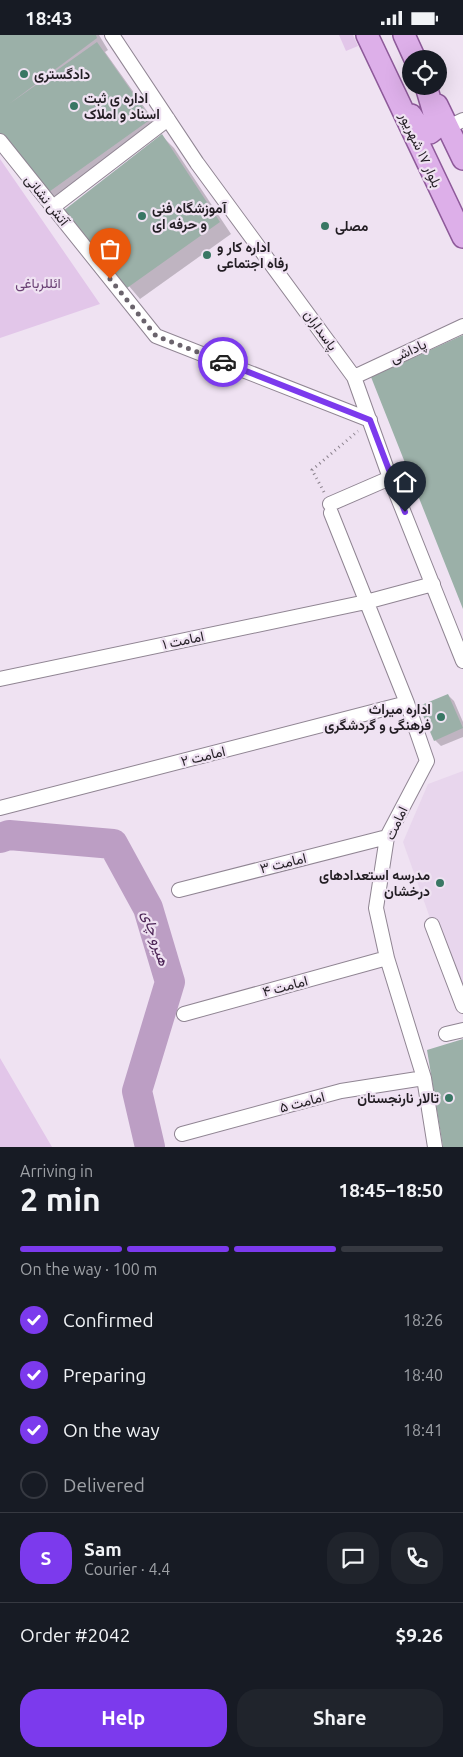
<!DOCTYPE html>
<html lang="en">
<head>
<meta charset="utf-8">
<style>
	body { margin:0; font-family:Ubuntu,Vazirmatn,sans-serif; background:#20242c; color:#f1f3f6; height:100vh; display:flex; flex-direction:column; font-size:19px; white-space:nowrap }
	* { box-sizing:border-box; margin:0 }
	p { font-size:16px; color:#9ea1a6 }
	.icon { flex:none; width:28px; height:28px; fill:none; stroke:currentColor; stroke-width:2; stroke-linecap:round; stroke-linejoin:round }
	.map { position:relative; height:1112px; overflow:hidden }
	.side { display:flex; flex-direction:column; background:#171b24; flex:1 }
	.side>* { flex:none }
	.controls { position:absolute; left:402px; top:15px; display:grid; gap:10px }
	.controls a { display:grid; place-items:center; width:45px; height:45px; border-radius:50%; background:#171b24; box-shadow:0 5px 20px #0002; font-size:25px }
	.pin { position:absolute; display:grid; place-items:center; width:42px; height:42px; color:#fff; margin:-51px -21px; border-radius:50% 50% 50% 0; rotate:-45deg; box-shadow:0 0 5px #0007 }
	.pin .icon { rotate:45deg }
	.courier { position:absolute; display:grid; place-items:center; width:50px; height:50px; margin:-25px; border:4px solid #7c3aed; border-radius:50%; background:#fff; color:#222; box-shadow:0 1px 6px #0007 }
	.summary em { font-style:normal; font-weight:700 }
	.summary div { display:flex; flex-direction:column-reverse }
	.summary { display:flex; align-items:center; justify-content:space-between; height:85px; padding:0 20px }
	h1 { font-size:32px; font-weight:700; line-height:38px }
	.bar { display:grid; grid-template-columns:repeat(4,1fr); gap:8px 5px; align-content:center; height:60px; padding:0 20px }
	.bar i { height:6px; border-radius:4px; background:#363941 }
	.bar .active { background:#7c3aed }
	.bar p { grid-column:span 4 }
	.line { display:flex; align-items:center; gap:12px; padding:0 20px; border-top:1px solid #363941 }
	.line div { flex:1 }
	.round { display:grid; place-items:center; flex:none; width:52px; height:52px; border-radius:20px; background:#20242c }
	ol { padding:0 20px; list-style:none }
	li { display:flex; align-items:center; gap:15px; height:55px }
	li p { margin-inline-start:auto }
	li .icon { padding:5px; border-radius:50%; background:#7c3aed; color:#fff; stroke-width:4 }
	li:last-child { color:#9ea1a6 }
	li i { width:28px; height:28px; border:2px solid #363941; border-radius:50% }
	.button { display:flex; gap:10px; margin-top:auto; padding:10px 20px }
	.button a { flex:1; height:58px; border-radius:20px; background:#7c3aed; color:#fff; font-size:20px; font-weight:700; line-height:58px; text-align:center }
	.button a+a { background:#20242c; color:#f1f3f6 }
	.status { display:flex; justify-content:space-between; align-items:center; height:35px; padding:0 25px; background:#171b24; direction:ltr }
	.status svg { height:14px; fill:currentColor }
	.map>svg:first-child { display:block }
	.built { fill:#e8d6ed }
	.green { fill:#e2c6e9 }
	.shadow { fill:#0003 }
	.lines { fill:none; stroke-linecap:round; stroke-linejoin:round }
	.river { stroke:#bc9ec4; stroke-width:30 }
	.building { fill:#9bb0a8 }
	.street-casing { stroke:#908593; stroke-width:16 }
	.primary-casing { stroke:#8e5a9a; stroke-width:24 }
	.path { stroke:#8b828d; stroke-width:3; stroke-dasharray:1 4; stroke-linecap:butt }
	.street { stroke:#fff; stroke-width:14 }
	.primary { stroke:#ddafe9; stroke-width:21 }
	.done { stroke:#6a636c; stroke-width:5; stroke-dasharray:0 9 }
	.route { stroke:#7c3aed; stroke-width:6 }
	.poi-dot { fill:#397764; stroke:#efe2f2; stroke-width:2 }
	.labels { text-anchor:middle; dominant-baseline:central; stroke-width:4.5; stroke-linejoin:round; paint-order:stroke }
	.poi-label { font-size:14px; font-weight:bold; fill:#231e24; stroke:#efe2f2; text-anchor:start }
	.street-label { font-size:14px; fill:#231e24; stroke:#efe2f2 }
	.park-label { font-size:14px; fill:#6a4174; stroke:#efe2f2 }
	.water-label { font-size:15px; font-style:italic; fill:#4b2455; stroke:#efe2f2 }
</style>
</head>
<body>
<div class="status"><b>18:43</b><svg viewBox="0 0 49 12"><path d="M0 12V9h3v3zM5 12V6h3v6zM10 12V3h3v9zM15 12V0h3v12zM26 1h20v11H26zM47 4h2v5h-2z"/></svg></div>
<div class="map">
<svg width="463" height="1112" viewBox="0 0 463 1112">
	<rect width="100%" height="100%" fill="#efe2f2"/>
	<path class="built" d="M463,736V976L403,807L428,749Z"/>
	<path class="green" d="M339,0H353L358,11L346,16Z
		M0,124L100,269L0,303Z
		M0,1023L52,1112H0Z"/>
	<path class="shadow" d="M0,0H99L108,15L105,17L162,97L59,170L0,100Z
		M162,101L174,113L231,199L140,264L65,176Z
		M448,660L454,666L463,687V702L441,711L435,705Z"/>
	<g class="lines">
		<path class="river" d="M0,803L9,800L113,809L148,873L170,947L137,1056L150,1112"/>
	</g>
	<path class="building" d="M0,0H96L97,3L9,69L97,7L151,84L46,159L0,102Z
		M162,99L220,187L127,253L63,176Z
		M463,300V574L371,342Z
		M448,659L463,693L434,706L419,671Z
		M463,1004V1112H443L427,1015Z"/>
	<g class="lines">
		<defs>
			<path id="street" d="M112,0L197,128L354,342L390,443L463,626
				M448,92L463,85
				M0,106L156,301L370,385
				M53,172L168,84
				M354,342L463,291
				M330,469L390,443
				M331,478L407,668L427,726L387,802L376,873L387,923L424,1043L435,1112
				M0,644L366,567L433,549
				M0,773L407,668
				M179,855L387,802
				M432,890L463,971
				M184,979L387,923
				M446,999L463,995
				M182,1099L341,1056L424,1043"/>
			<path id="primary" d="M367,0L463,202
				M404,0L415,24
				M437,70L463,124
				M411,80L422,97L430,98L435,94L436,85L426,51"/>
		</defs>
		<use href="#street" class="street-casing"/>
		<use href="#primary" class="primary-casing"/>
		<path class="path" d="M324,457L312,435L358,396"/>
		<use href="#street" class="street"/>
		<use href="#primary" class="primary"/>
	</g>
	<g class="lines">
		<path class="done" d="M110,244L156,301L223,327"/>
		<path class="route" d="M223,327L370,385L405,477"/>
	</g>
	<g class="poi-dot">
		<circle cx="24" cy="39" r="5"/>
		<circle cx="74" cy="71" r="5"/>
		<circle cx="142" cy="181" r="5"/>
		<circle cx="325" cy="191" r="5"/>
		<circle cx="207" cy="220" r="5"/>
		<circle cx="441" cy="682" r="5"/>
		<circle cx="440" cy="848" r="5"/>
		<circle cx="449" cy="1063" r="5"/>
	</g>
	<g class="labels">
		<g class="poi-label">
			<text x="34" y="39">دادگستری</text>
			<text x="84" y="63">اداره ی ثبت<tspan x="84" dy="16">اسناد و املاک</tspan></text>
			<text x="152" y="173">آموزشگاه فنی<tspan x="152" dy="16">و حرفه ای</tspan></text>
			<text x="335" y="191">مصلی</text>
			<text x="217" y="212">اداره کار و<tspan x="217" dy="16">رفاه اجتماعی</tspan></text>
			<text x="431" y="674" text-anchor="end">اداره میراث<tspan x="431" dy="16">فرهنگی و گردشگری</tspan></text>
			<text x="430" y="840" text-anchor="end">مدرسه استعدادهای<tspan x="430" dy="16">درخشان</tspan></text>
			<text x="439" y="1063" text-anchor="end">تالار نارنجستان</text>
		</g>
		<g class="street-label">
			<text transform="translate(421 115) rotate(65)">بلوار ١٧ شهریور</text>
			<text transform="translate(47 165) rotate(51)">آتش نشانی</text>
			<text transform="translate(321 295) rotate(54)">پاسداران</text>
			<text transform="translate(408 316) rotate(-25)">پاداشی</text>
			<text transform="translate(183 605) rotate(-12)">امامت ۱</text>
			<text transform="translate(203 721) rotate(-14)">امامت ۲</text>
			<text transform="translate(396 788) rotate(-65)">امامت</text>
			<text transform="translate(283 828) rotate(-14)">امامت ۳</text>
			<text transform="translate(285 951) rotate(-15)">امامت ۴</text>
			<text transform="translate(302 1067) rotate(-15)">امامت ۵</text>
		</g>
		<g class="park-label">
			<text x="38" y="248">ائللرباغی</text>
		</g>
		<g class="water-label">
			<text transform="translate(156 903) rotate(72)">هیرو چای</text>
		</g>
	</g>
</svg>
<div class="controls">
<a><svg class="icon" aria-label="locate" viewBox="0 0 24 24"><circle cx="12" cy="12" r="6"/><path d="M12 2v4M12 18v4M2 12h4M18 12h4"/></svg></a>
</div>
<div class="pin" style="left:110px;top:244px;background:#ea580c"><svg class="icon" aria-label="bag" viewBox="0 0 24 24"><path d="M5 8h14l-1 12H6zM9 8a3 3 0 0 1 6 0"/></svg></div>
<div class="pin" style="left:405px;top:477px;background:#1f2937"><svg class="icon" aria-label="home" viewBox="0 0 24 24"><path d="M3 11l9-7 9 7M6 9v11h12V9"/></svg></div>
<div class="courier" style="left:223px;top:327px"><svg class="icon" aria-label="car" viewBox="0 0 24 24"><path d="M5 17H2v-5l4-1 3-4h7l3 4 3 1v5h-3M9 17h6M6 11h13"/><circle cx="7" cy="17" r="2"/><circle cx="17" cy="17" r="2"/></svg></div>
</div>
<section class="side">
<div class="summary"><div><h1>2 min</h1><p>Arriving in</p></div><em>18:45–18:50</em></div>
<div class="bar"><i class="active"></i><i class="active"></i><i class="active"></i><i></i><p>On the way · 100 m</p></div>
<ol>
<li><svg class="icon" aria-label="check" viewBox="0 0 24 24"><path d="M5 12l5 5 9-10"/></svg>Confirmed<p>18:26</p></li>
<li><svg class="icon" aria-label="check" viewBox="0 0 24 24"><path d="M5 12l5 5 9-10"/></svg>Preparing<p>18:40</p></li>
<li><svg class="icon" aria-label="check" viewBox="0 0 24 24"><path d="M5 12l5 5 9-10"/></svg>On the way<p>18:41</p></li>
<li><i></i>Delivered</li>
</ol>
<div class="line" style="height:90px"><b class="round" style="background:#7c3aed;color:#fff">S</b><div><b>Sam</b><p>Courier · 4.4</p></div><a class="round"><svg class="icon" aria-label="chat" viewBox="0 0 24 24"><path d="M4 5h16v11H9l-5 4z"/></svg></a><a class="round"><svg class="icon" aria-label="phone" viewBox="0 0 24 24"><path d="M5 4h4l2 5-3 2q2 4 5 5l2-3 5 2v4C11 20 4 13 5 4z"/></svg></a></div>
<div class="line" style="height:65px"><div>Order #2042</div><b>$9.26</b></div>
<div class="button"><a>Help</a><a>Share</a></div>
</section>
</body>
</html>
